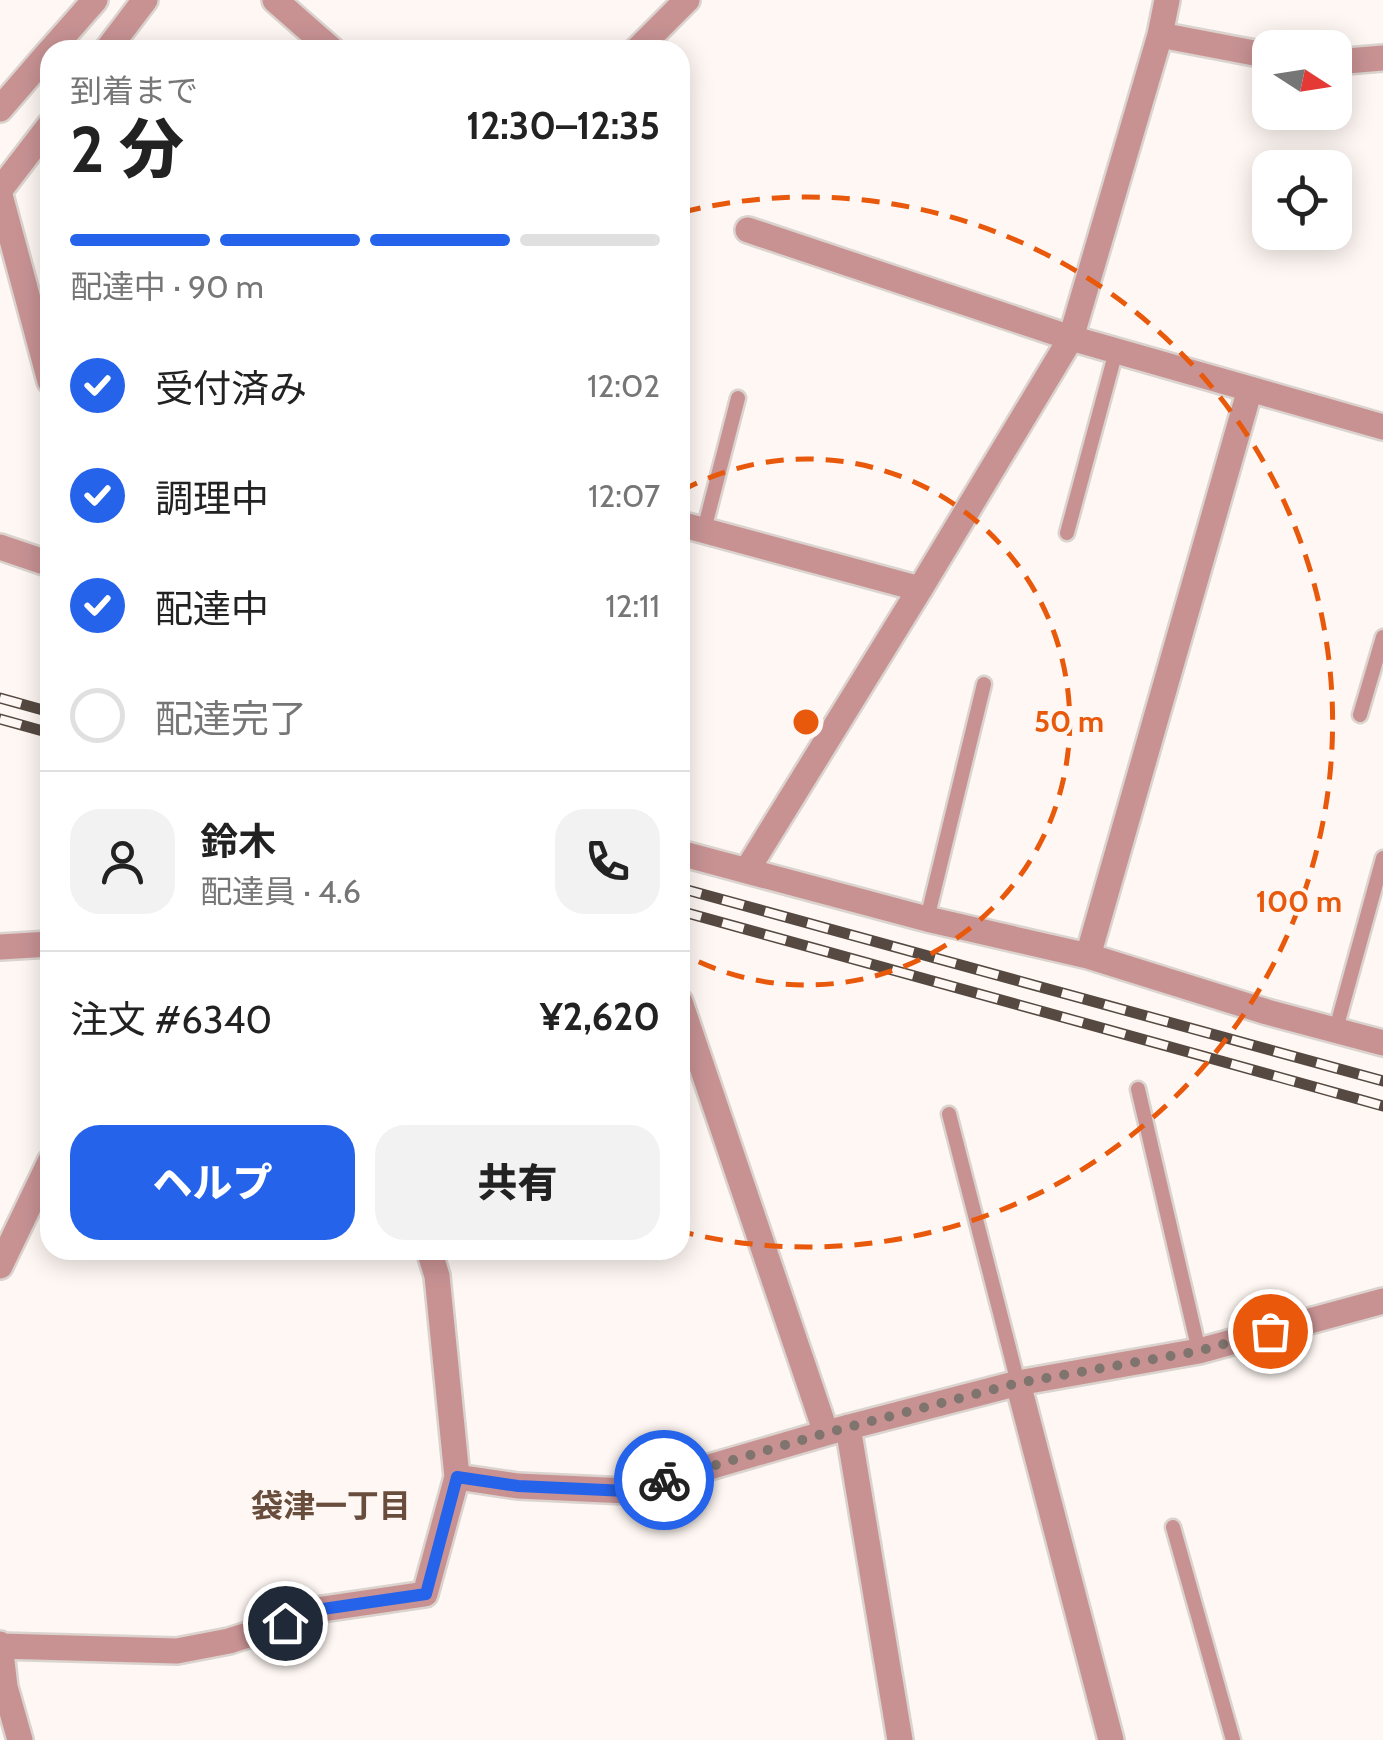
<!DOCTYPE html>
<html lang="ja">
<head>
<meta charset="utf-8">
<style>
	body { margin:0; font-family:Cabin,"Noto Sans JP",sans-serif; background:#f2f2f2; color:#222; height:100vh; display:flex; flex-direction:column; font-size:38px; white-space:nowrap }
	* { box-sizing:border-box; margin:0 }
	p { font-size:32px; color:#767676 }
	.icon { flex:none; width:55px; height:55px; fill:none; stroke:currentColor; stroke-width:2; stroke-linecap:round; stroke-linejoin:round }
	.map { position:relative; flex:1; overflow:hidden }
	.side { position:absolute; left:40px; top:40px; width:650px; height:1220px; display:flex; flex-direction:column; background:#fff; border-radius:30px; box-shadow:0 5px 25px #0003 }
	.side>* { flex:none }
	.needle { width:65px; rotate:102deg }
	.tools { position:absolute; left:1252px; top:30px; display:grid; gap:20px }
	.tools a { display:grid; place-items:center; width:100px; height:100px; border-radius:20px; background:#fff; box-shadow:0 5px 25px #0003; font-size:50px }
	.pin { position:absolute; display:grid; place-items:center; width:85px; height:85px; color:#fff; margin:-42px; border:5px solid #fff; border-radius:50%; box-shadow:0 2px 10px #0007 }
	.courier { position:absolute; display:grid; place-items:center; width:100px; height:100px; margin:-50px; border:8px solid #2563eb; border-radius:50%; background:#fff; color:#222; box-shadow:0 2px 12px #0007 }
	.overview em { font-style:normal; font-weight:800 }
	.overview div { display:flex; flex-direction:column-reverse }
	.overview { display:flex; align-items:center; justify-content:space-between; height:170px; padding:0 30px }
	h1 { font-size:65px; font-weight:800; line-height:75px }
	.bar { display:grid; grid-template-columns:repeat(4,1fr); gap:15px 10px; align-content:center; height:120px; padding:0 30px }
	.bar i { height:12px; border-radius:8px; background:#e0e0e0 }
	.bar .selected { background:#2563eb }
	.bar p { grid-column:span 4 }
	.line { display:flex; align-items:center; gap:25px; padding:0 30px; border-top:2px solid #e0e0e0 }
	.line div { flex:1 }
	.round { display:grid; place-items:center; flex:none; width:105px; height:105px; border-radius:30px; background:#f2f2f2 }
	ol { padding:0 30px; list-style:none }
	li { display:flex; align-items:center; gap:30px; height:110px }
	li p { margin-inline-start:auto }
	li .icon { padding:10px; border-radius:50%; background:#2563eb; color:#fff; stroke-width:4 }
	li:last-child { color:#767676 }
	li i { width:55px; height:55px; border:5px solid #e0e0e0; border-radius:50% }
	.primary-button { display:flex; gap:20px; margin-top:auto; padding:20px 30px }
	.primary-button a { flex:1; height:115px; border-radius:30px; background:#2563eb; color:#fff; font-size:40px; font-weight:800; line-height:115px; text-align:center }
	.primary-button a+a { background:#f2f2f2; color:#222 }
	.map>svg:first-child { display:block }
	.lines { fill:none; stroke-linecap:round; stroke-linejoin:round }
	.service-casing { stroke:#dbd3ce; stroke-width:19 }
	.minor-casing { stroke:#dbd3ce; stroke-width:30 }
	.tertiary-casing { stroke:#dbd3ce; stroke-width:30 }
	.service { stroke:#c89293; stroke-width:14 }
	.minor { stroke:#c89293; stroke-width:25 }
	.tertiary { stroke:#c89293; stroke-width:25 }
	.rail-casing { stroke:#554942; stroke-width:11 }
	.rail { stroke:#fef7f3; stroke-width:8; stroke-dasharray:22; stroke-linecap:butt }
	.done { stroke:#7f746e; stroke-width:10; stroke-dasharray:0 18 }
	.route { stroke:#2563eb; stroke-width:12 }
	.ring { fill:none; stroke:#e8590c; stroke-width:5; stroke-dasharray:18 12 }
	.labels { text-anchor:middle; dominant-baseline:central; stroke-width:8; stroke-linejoin:round; paint-order:stroke }
	.neighbourhood-label { font-size:32px; font-weight:bold; fill:#684c3c; stroke:#fef7f3 }
	.centre { fill:#e8590c; stroke:#fef7f3; stroke-width:5 }
	.ring-label { font-size:30px; text-anchor:middle; font-weight:bold; fill:#e8590c; stroke:#fef7f3; stroke-width:8; stroke-linejoin:round; paint-order:stroke }
</style>
</head>
<body>
<div class="map">
<svg width="1383" height="1740" viewBox="0 0 1383 1740">
	<rect width="100%" height="100%" fill="#fef7f3"/>
	<g class="lines">
		<defs>
			<path id="service" d="M704,530L738,398
				M1067,533L1116,351
				M1360,715L1383,637
				M927,919L984,684
				M1336,1029L1383,858
				M1138,1089L1199,1351
				M949,1114L1018,1383
				M1173,1527L1233,1740"/>
			<path id="minor" d="M275,0L332,50
				M1160,35L1270,56
				M107,50L145,0
				M637,50L687,0
				M1335,62L1383,58
				M0,190L50,125
				M0,195L50,381
				M748,230L1071,338L1383,427
				M680,524L920,589
				M0,547L50,564
				M680,853L927,919L1088,956L1267,1012L1383,1043
				M747,870L920,589L1071,338L1160,35L1167,0
				M0,947L50,944
				M1088,956L1250,389
				M680,1002L826,1433
				M429,1250L437,1276L457,1477
				M0,1266L50,1162
				M1018,1383L1111,1740
				M848,1427L900,1740
				M0,1644L5,1687L20,1740
				M0,1646L177,1651L229,1641L285,1623L316,1610L425,1594L457,1477L518,1486L627,1491L826,1433L1018,1383L1199,1351L1383,1301"/>
			<path id="tertiary" d="M51,50L95,0
				M0,109L50,51"/>
		</defs>
		<use href="#service" class="service-casing"/>
		<use href="#minor" class="minor-casing"/>
		<use href="#tertiary" class="tertiary-casing"/>
		<use href="#service" class="service"/>
		<use href="#minor" class="minor"/>
		<use href="#tertiary" class="tertiary"/>
		<defs>
			<path id="rail" d="M0,698L50,712
				M0,719L50,733
				M680,888L1383,1081
				M680,911L1383,1106"/>
		</defs>
		<use href="#rail" class="rail-casing"/>
		<use href="#rail" class="rail"/>
	</g>
	<g class="lines">
		<path class="done" d="M664,1480L826,1433L1018,1383L1199,1351L1270,1331"/>
		<path class="route" d="M285,1623L316,1610L426,1594L457,1477L518,1486L627,1491L664,1480"/>
	</g>
	<g class="ring">
		<path d="M681 491A263 263 0 1 1 681 953"/>
		<path d="M683 212A525 525 0 1 1 683 1232"/>
	</g>
	<g class="labels">
		<g class="neighbourhood-label">
			<text x="331" y="1505">袋津一丁目</text>
		</g>
	</g>
	<circle cx="806" cy="722" r="15" class="centre"/>
	<g class="ring-label">
		<text x="1069" y="732">50 m</text>
		<text x="1299" y="912">100 m</text>
	</g>
</svg>
<div class="tools">
<a><svg class="needle" viewBox="-14 -14 28 28"><path d="M0-13l5 13h-10z" fill="#e53935"/><path d="M0 13l5-13h-10z" fill="#767676"/></svg></a>
<a><svg class="icon" aria-label="locate" viewBox="0 0 24 24"><circle cx="12" cy="12" r="6"/><path d="M12 2v4M12 18v4M2 12h4M18 12h4"/></svg></a>
</div>
<div class="pin" style="left:1270px;top:1331px;background:#ea580c"><svg class="icon" aria-label="bag" viewBox="0 0 24 24"><path d="M5 8h14l-1 12H6zM9 8a3 3 0 0 1 6 0"/></svg></div>
<div class="pin" style="left:285px;top:1623px;background:#1f2937"><svg class="icon" aria-label="home" viewBox="0 0 24 24"><path d="M3 11l9-7 9 7M6 9v11h12V9"/></svg></div>
<div class="courier" style="left:664px;top:1480px"><svg class="icon" aria-label="bike" viewBox="0 0 24 24"><circle cx="6" cy="16" r="4"/><circle cx="18" cy="16" r="4"/><path d="M6 16l4-8h5l3 8M10 8l3 8H6M13 5h3"/></svg></div>
<section class="side">
<div class="overview"><div><h1>2 分</h1><p>到着まで</p></div><em>12:30–12:35</em></div>
<div class="bar"><i class="selected"></i><i class="selected"></i><i class="selected"></i><i></i><p>配達中 · 90 m</p></div>
<ol>
<li><svg class="icon" aria-label="check" viewBox="0 0 24 24"><path d="M5 12l5 5 9-10"/></svg>受付済み<p>12:02</p></li>
<li><svg class="icon" aria-label="check" viewBox="0 0 24 24"><path d="M5 12l5 5 9-10"/></svg>調理中<p>12:07</p></li>
<li><svg class="icon" aria-label="check" viewBox="0 0 24 24"><path d="M5 12l5 5 9-10"/></svg>配達中<p>12:11</p></li>
<li><i></i>配達完了</li>
</ol>
<div class="line" style="height:180px"><a class="round"><svg class="icon" aria-label="person" viewBox="0 0 24 24"><circle cx="12" cy="8" r="4"/><path d="M4 21q1-7 8-7t8 7"/></svg></a><div><b>鈴木</b><p>配達員 · 4.6</p></div><a class="round"><svg class="icon" aria-label="phone" viewBox="0 0 24 24"><path d="M5 4h4l2 5-3 2q2 4 5 5l2-3 5 2v4C11 20 4 13 5 4z"/></svg></a></div>
<div class="line" style="height:130px"><div>注文 #6340</div><b>¥2,620</b></div>
<div class="primary-button"><a>ヘルプ</a><a>共有</a></div>
</section>
</div>
</body>
</html>
